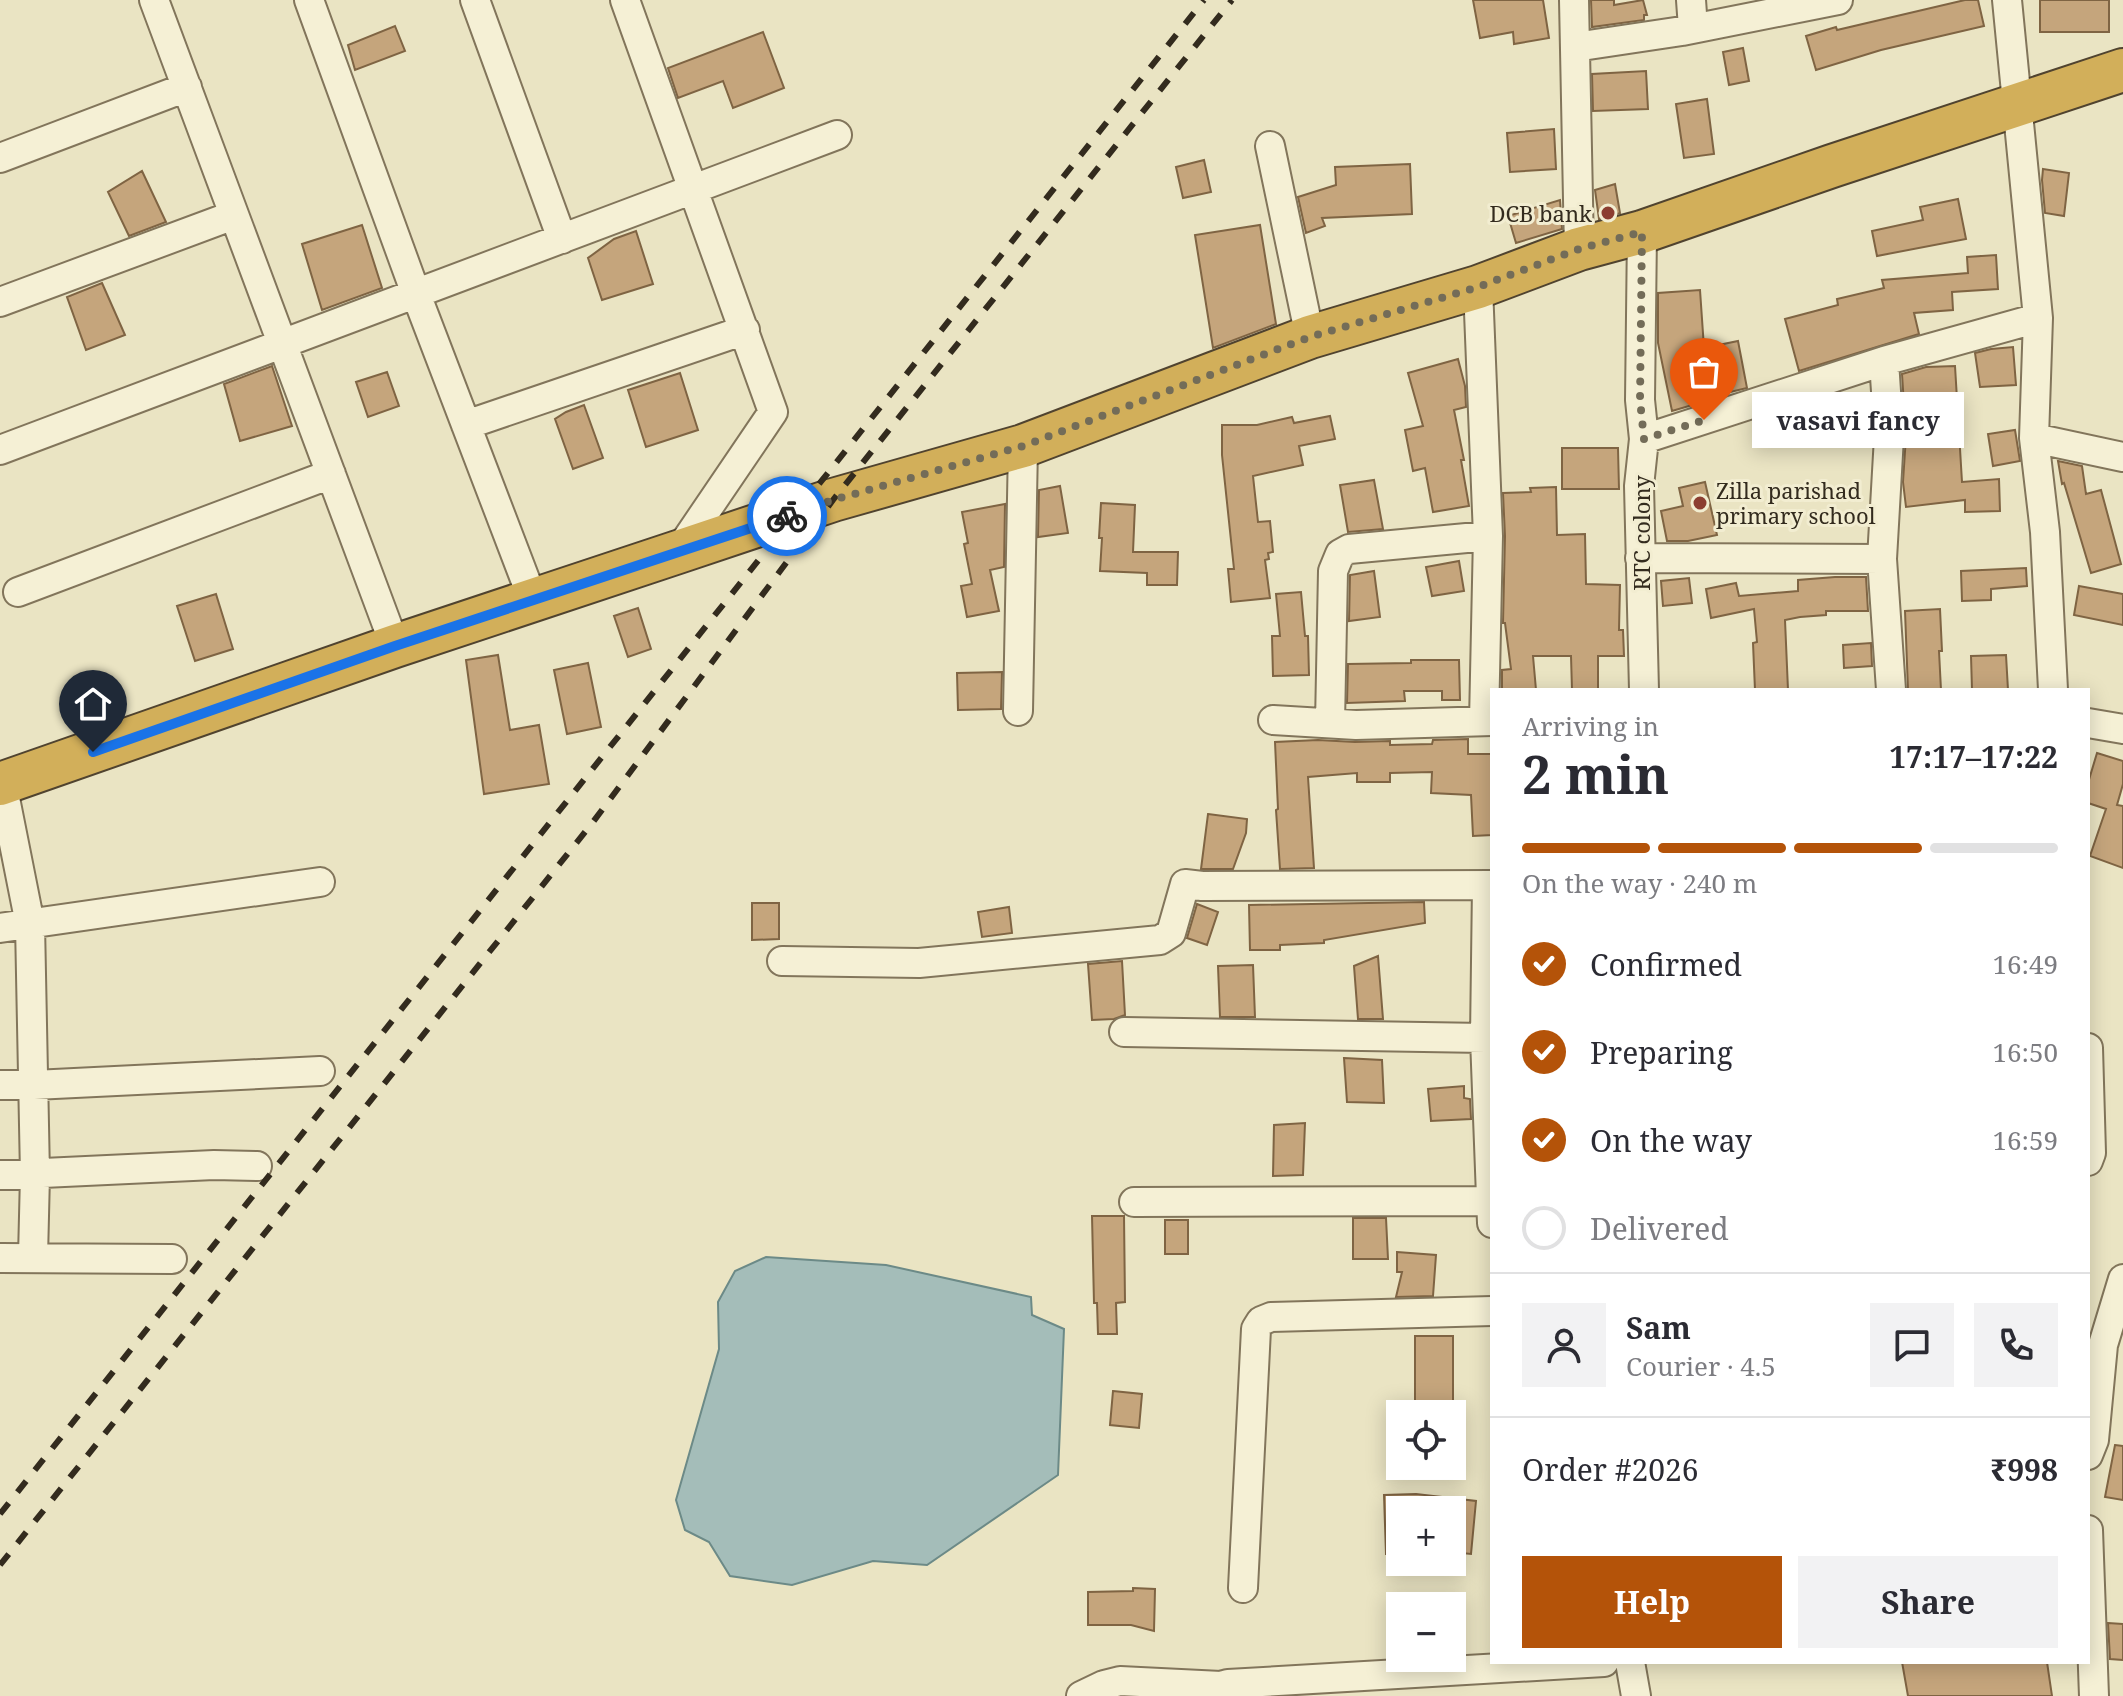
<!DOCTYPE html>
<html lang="en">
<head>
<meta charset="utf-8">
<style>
	body { margin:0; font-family:"Noto Serif",serif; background:#f2f2f3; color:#2b2b33; height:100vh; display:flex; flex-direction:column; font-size:30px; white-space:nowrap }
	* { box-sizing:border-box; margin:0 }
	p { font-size:26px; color:#7c7c81 }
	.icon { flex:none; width:44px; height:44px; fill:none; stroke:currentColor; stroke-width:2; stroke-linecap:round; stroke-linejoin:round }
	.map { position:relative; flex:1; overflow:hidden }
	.side { position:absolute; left:1490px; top:688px; width:600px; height:976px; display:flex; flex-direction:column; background:#fff; border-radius:0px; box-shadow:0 4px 20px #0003 }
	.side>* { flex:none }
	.fabs { position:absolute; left:1386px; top:1400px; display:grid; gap:16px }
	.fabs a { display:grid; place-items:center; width:80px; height:80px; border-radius:0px; background:#fff; box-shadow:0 4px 20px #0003; font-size:40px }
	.pin { position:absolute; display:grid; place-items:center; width:68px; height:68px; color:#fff; margin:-82px -34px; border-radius:50% 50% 50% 0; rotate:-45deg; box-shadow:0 0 8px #0007 }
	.pin .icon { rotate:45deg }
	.courier { position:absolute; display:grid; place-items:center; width:80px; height:80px; margin:-40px; border:6px solid #1a73e8; border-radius:50%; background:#fff; color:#222; box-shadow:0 2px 10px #0007 }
	.bubble { position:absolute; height:56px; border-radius:0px; background:#fff; box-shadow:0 4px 20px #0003; font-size:26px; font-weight:700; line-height:56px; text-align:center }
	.summary em { font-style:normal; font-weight:700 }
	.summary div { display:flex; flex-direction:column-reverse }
	.summary { display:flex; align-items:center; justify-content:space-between; height:136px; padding:0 32px }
	h1 { font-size:52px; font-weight:700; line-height:60px }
	.bar { display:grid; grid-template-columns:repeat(4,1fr); gap:12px 8px; align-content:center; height:96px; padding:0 32px }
	.bar i { height:10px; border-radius:6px; background:#e1e1e2 }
	.bar .on { background:#b45309 }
	.bar p { grid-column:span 4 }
	.line { display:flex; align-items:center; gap:20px; padding:0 32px; border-top:2px solid #e1e1e2 }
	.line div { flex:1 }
	.round { display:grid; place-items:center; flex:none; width:84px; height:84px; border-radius:0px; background:#f2f2f3 }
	ol { padding:0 32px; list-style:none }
	li { display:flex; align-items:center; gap:24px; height:88px }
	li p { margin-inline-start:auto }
	li .icon { padding:8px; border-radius:50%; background:#b45309; color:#fff; stroke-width:4 }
	li:last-child { color:#7c7c81 }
	li i { width:44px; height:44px; border:4px solid #e1e1e2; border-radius:50% }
	.cta { display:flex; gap:16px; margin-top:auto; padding:16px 32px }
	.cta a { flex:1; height:92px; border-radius:0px; background:#b45309; color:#fff; font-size:32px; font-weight:700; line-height:92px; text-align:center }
	.cta a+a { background:#f2f2f3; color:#2b2b33 }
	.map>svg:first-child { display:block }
	.water { fill:#a4bdb9; stroke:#6c8a87; stroke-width:2 }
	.building { fill:#c5a57c; stroke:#7f6443; stroke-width:2 }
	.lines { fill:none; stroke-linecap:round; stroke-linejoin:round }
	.minor-casing { stroke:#82755b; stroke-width:32 }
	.highway-casing { stroke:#50432f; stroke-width:46 }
	.minor { stroke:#f5f0d5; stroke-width:28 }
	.highway { stroke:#d2af5a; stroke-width:42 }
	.rail { stroke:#332b1e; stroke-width:6; stroke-dasharray:14 14; stroke-linecap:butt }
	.done { stroke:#736c58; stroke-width:8; stroke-dasharray:0 14.4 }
	.route { stroke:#1a73e8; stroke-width:10 }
	.poi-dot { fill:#8c3d30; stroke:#f2edd1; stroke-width:3 }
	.labels { text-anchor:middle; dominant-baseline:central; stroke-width:6; stroke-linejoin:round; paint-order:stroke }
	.poi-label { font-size:22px; fill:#332b1e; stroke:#f2edd1; text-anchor:end }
	.street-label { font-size:22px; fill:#332b1e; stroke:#f2edd1 }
</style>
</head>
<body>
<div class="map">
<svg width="2123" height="1696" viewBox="0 0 2123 1696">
	<rect width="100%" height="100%" fill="#eae4c3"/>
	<path class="water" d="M766,1257L886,1265L1031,1297L1032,1315L1064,1329L1058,1475L927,1565L873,1561L792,1585L730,1576L709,1542L685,1530L676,1500L719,1349L718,1302L735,1271Z"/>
	<path class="building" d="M1473,0H1543L1549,38L1514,44L1513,32L1480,38Z
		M1591,0H1614V5L1643,0L1647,15H1644V20L1592,27Z
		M1965,0H1978L1984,26L1881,50L1816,70L1806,36L1836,27L1837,30Z
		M2040,0H2109V32H2040Z
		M395,26L405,51L355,70L348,45Z
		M763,32L784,88L733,108L723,81L678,98L668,68Z
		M1743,48L1749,81L1729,85L1723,52Z
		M1646,71L1648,109L1593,111L1592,74Z
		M1707,99L1714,154L1684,158L1676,104Z
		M1554,129L1556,169L1510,172L1507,133Z
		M1204,160L1211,192L1183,198L1176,167Z
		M1410,164L1412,214L1322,218L1325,226L1306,233L1298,197L1336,185L1335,167Z
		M2043,169L2069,173L2064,216L2045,213L2042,180Z
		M142,171L166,222L129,236L108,192Z
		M1615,184L1620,213L1599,219L1595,190Z
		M1958,199L1966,239L1877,256L1872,231L1923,220L1920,207Z
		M1560,200L1562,229L1516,243L1508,216Z
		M362,225L382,288L322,310L302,244Z
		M1260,225L1276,324L1213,348L1195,235Z
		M636,231L653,284L602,300L588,258L614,239Z
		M1996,255L1998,289L1952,292L1953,310L1914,313L1919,334L1799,371L1785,319L1838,305L1837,299L1884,288L1882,280L1968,273L1967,257Z
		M102,283L125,335L86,350L67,297Z
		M1700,290L1704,348L1738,341L1747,388L1705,398L1706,401L1672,411L1658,343V293Z
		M2013,347L2016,385L1980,387L1975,353L1991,349Z
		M1458,359L1465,386L1466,407L1454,410L1464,460H1461L1469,506L1433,512L1425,468L1413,471L1405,430L1423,426L1408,373Z
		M272,366L292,426L240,441L224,384Z
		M1955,366L1962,482L1999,479L2000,511L1965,512V500L1906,507L1903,482L1906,436L1902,374L1926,367Z
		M387,372L399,406L368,417L356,382Z
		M680,373L698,430L646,447L628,390Z
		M584,405L603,458L573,469L555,419L566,412Z
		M1805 421a13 13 0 1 1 26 0a13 13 0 1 1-26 0Z
		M1330,416L1335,439L1299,446L1303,465L1253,476L1258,522L1270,521L1273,552L1268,553L1269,559L1265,560L1270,598L1231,602L1228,569H1234L1222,455V425H1257L1292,417L1294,423Z
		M2015,430L2020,461L1993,466L1988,434Z
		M1562,448H1618L1619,489H1562Z
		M2058,461L2082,466L2086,494L2101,490L2121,564L2091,573L2064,483L2062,484Z
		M1374,480L1383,529L1348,532L1340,485Z
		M1705,482L1717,535L1688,541H1667L1661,511L1683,506L1679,488Z
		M1060,486L1068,533L1038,537L1039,490Z
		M1556,487L1557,535L1585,534L1586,584L1620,585L1619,630H1623L1624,656H1598V690H1572L1571,656H1533L1536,690H1502V670L1511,669L1505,623H1503L1505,536L1503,493L1531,492L1530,488Z
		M1101,503L1135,505L1133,552H1178L1177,585H1147V573L1100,571L1102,538H1099Z
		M1005,504L1004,567L990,570L999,611L967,617L961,586L972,584L964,544L968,543L962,512Z
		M1459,561L1464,591L1432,596L1426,567Z
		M2026,568L2027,586L1991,589V600L1962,601L1961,571Z
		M1374,571L1380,617L1349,621L1350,575Z
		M1835,577H1866L1868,611H1826V615L1800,617L1785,620L1788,690H1755L1753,643L1757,642L1754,609L1711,618L1706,589L1736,583L1739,596L1798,591V580Z
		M1689,578L1692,603L1663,606L1661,581Z
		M2079,586L2123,594V625L2074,615Z
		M1301,592L1305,636H1308L1309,675L1273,676L1272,636H1280L1276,594Z
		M216,594L233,649L195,661L177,606Z
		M638,608L651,649L628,657L614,616Z
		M1940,609L1942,651H1939L1941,690H1908L1905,611Z
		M1871,643L1872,666L1844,668L1843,645Z
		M498,655L510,730L539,725L549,784L484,794L466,660Z
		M2006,655L2008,690H1972L1971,656Z
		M1411,660H1459L1460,700H1442V691H1404L1405,701L1347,703L1348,664L1411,663Z
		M588,663L601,727L567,734L554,670Z
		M1002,672L1001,709L958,710L957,673Z
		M1468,739V754H1492V835L1473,836L1471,795L1431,793L1432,772L1390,773V782H1357V773L1308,777L1314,868L1280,869L1276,810L1278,809L1275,742L1318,740L1355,742L1390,741V745L1432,744L1433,740Z
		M2097,753L2123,761V784L2117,805L2123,806V868L2090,856L2106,809L2088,803V783Z
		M1208,814L1247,819L1246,833L1233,869H1201Z
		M1424,902L1425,923L1324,940V943L1280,945V950H1250L1249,905Z
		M752,903H779V939L752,940Z
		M1197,904L1218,912L1207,945L1187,938Z
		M1009,907L1012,933L982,937L978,912Z
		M1378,956L1383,1019H1358L1354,966Z
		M1122,961L1125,1015L1114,1019L1092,1020L1088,964Z
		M1253,965L1255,1017H1220L1218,966Z
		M1344,1058L1382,1060L1384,1103L1347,1102Z
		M1464,1086V1098L1470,1099L1471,1119L1431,1121L1428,1089Z
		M1305,1123L1303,1175L1273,1176L1274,1125Z
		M1092,1216H1124L1125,1302L1116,1303L1117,1334H1098L1097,1303H1094Z
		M1353,1218H1386L1388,1259H1353Z
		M1165,1220H1188V1254H1165Z
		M1397,1252L1436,1255L1433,1296L1396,1297L1402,1272H1397Z
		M1415,1336H1453V1405H1415Z
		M1113,1391L1142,1394L1139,1428L1110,1425Z
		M2115,1445L2123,1446V1500L2105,1497Z
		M1416,1494L1476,1501L1471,1554L1452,1552V1510H1400V1554H1386L1384,1495Z
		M1133,1588L1155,1589L1154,1631L1131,1625H1088V1592L1133,1591Z
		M2108,1623L2123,1624V1660L2110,1659Z
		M1902,1662H2047L2052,1696H1908Z"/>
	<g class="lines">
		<defs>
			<path id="minor" d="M154,0L395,646
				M309,0L416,294L533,600
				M475,0L562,239
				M625,0L773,412L678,552
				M1574,0L1579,249
				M1691,0L1693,28
				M2007,0L2038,318L2034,438L2045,532L2053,690
				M1575,47L1682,31L1838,0
				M1270,146L1310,337
				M0,158L187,87
				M1642,232L1640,400L1644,439L1639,486L1644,690
				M1478,287L1488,536L1484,721
				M0,302L234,215
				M1884,361L1889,437L1882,559L1891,690
				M466,425L745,330
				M2034,438L2123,457
				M1644,439L1884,361L2038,318
				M0,450L837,135
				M1640,558L1882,559
				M18,592L331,474
				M1018,711L1023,446
				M1273,720L1356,725L1492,721
				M1330,723L1333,571L1340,554L1349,549L1488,536
				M2088,723L2123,729
				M2,783L30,924L35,1175L33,1257
				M1487,886L1485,1038L1492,1223
				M0,928L320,882
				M782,961L919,963L1160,940L1171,933L1185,884L1202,886L1492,885
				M1124,1032L1485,1038
				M2088,1048L2091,1153L2088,1161
				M0,1085H34L320,1071
				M0,1175L214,1165L257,1166
				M1134,1202L1490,1201
				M0,1258L172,1259
				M2088,1455L2094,1440L2103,1345L2123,1279
				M2088,1530L2094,1696
				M1243,1588L1256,1329L1261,1321L1271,1317L1492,1311
				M1630,1662L1636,1696
				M1081,1696L1104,1685L1120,1681L1221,1686
				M1217,1696L1221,1686L1228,1684L1604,1662"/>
			<path id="highway" d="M0,784L395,646L678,552L833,500L1023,446L1310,337L1478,287L1579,249L1642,232L1832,166L2123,70"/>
		</defs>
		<use href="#minor" class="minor-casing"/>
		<use href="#highway" class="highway-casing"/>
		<use href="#minor" class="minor"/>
		<use href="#highway" class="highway"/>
		<path class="rail" d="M0,1514L1204,0
			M0,1565L593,822L833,500L1232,0"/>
	</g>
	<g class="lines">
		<path class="done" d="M787,516L833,500L1023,446L1310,337L1478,287L1579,249L1642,232L1640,400L1644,439L1704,420"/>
		<path class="route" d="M93,752L395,646L787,516"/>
	</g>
	<g class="poi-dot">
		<circle cx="1608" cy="213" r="8"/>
		<circle cx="1700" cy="503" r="8"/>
	</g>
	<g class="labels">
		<g class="poi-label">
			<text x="1592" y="213">DCB bank</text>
			<text x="1716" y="490" text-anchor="start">Zilla parishad<tspan x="1716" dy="25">primary school</tspan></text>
		</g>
		<g class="street-label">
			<text transform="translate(1641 533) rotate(-90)">RTC colony</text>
		</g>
	</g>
</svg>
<div class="fabs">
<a><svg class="icon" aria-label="locate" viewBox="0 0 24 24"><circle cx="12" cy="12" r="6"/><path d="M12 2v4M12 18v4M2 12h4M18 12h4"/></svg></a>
<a>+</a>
<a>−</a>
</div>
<div class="pin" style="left:1704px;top:420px;background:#ea580c"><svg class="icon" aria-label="bag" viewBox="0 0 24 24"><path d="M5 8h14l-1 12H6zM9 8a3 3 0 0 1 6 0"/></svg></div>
<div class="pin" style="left:93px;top:752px;background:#1f2937"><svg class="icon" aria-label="home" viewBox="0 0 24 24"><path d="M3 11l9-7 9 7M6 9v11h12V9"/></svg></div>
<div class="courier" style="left:787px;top:516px"><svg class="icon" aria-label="bike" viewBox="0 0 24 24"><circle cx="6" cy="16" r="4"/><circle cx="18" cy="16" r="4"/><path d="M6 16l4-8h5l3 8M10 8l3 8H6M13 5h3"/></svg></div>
<div class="bubble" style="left:1752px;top:392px;width:212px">vasavi fancy</div>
<section class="side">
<div class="summary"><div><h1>2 min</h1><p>Arriving in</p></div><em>17:17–17:22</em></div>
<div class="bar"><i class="on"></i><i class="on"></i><i class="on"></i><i></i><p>On the way · 240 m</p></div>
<ol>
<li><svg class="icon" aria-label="check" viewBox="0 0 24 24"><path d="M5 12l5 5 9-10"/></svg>Confirmed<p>16:49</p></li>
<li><svg class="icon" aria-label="check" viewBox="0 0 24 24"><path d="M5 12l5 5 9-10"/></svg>Preparing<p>16:50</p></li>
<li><svg class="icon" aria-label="check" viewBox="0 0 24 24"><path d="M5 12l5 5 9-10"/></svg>On the way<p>16:59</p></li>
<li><i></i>Delivered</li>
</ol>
<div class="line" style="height:144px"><a class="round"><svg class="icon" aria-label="person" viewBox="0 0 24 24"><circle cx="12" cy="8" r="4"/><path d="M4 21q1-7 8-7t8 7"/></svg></a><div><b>Sam</b><p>Courier · 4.5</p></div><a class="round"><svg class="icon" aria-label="chat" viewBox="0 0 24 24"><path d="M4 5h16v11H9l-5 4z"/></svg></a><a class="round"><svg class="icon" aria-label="phone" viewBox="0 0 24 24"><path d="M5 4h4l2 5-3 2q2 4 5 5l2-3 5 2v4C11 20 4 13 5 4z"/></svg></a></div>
<div class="line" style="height:104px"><div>Order #2026</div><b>₹998</b></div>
<div class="cta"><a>Help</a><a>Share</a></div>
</section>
</div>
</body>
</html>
